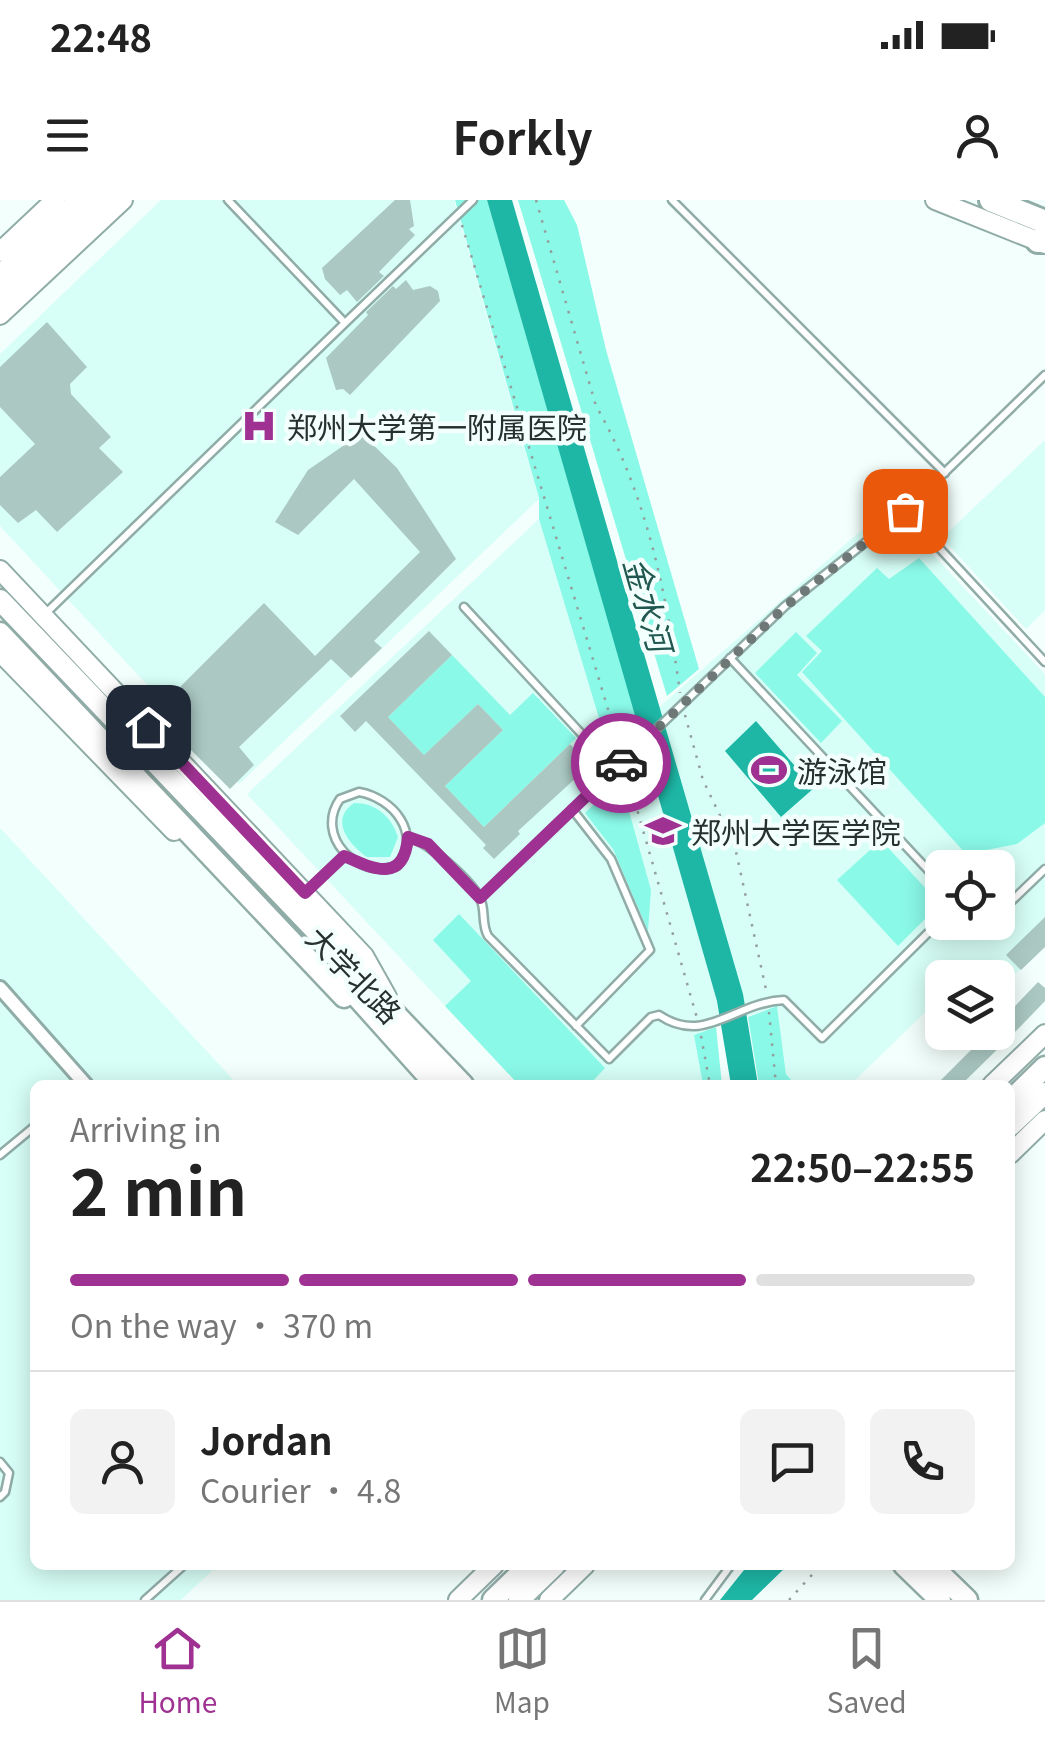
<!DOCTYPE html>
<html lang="en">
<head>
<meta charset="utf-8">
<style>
	body { margin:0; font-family:Georgia,"Noto Sans SC",serif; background:#f2f2f2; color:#222; height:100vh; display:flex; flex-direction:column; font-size:38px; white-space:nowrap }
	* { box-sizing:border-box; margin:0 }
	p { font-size:32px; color:#767676 }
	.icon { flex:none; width:55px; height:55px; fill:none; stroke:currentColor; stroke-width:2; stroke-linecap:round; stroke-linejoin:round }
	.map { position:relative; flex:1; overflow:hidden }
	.drawer { position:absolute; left:30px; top:880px; width:985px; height:490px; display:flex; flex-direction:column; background:#fff; border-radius:15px; box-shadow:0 5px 25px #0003 }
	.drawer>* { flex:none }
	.buttons { position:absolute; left:925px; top:650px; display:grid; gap:20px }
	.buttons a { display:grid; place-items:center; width:90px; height:90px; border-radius:15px; background:#fff; box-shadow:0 5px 25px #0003; font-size:50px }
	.pin { position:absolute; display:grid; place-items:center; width:85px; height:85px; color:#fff; margin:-42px; border-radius:20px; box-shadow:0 5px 15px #0006 }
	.courier { position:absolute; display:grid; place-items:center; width:100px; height:100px; margin:-50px; border:8px solid #9e3191; border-radius:50%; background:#fff; color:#222; box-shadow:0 2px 12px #0007 }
	.overview em { font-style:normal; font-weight:700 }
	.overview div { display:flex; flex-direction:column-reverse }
	.overview { display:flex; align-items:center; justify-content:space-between; height:170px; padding:0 40px }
	h1 { font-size:65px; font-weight:700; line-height:75px }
	.bar { display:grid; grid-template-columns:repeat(4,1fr); gap:15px 10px; align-content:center; height:120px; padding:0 40px }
	.bar i { height:12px; border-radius:8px; background:#e0e0e0 }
	.bar .current { background:#9e3191 }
	.bar p { grid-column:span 4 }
	.line { display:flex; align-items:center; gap:25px; padding:0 40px; border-top:2px solid #e0e0e0 }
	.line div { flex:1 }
	.round { display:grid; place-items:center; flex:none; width:105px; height:105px; border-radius:15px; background:#f2f2f2 }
	.status { display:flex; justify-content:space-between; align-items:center; height:70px; padding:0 50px; background:#fff; direction:ltr }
	.status svg { height:28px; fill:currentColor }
	header { display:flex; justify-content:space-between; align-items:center; height:130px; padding:0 40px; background:#fff; font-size:45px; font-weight:700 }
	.tab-bar { display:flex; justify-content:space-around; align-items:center; height:140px; border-top:2px solid #e0e0e0; background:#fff; font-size:28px; color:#767676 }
	.tab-bar a { display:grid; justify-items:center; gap:5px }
	.tab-bar .current { color:#9e3191 }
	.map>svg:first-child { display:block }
	.built { fill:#d7fff7; fill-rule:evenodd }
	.green { fill:#8af9e8 }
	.water { fill:#1eb7a6 }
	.building { fill:#abc8c2 }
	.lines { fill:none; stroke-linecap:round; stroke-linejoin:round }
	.lane-casing { stroke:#90aca7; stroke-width:11 }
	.street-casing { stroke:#90aca7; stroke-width:18 }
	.secondary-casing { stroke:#90aca7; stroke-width:22 }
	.primary-casing { stroke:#90aca7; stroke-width:25 }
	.highway-casing { stroke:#90aca7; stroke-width:28 }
	.path { stroke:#949f9d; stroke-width:2.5; stroke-dasharray:2.5 8; stroke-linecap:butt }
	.lane { stroke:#fff; stroke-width:6 }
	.street { stroke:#fff; stroke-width:12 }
	.secondary { stroke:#fff; stroke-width:18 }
	.primary { stroke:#fff; stroke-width:20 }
	.highway { stroke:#fff; stroke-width:22 }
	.done { stroke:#6e7977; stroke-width:10; stroke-dasharray:0 18 }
	.route { stroke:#9e3191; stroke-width:12 }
	.labels { text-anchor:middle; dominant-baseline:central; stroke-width:9; stroke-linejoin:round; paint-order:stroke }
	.poi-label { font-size:30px; fill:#26312f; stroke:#f3fffc; text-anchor:start }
	.street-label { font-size:30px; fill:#26312f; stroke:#f3fffc }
	.water-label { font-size:32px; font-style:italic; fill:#205850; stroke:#f3fffc }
</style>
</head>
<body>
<div class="status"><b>22:48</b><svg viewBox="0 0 49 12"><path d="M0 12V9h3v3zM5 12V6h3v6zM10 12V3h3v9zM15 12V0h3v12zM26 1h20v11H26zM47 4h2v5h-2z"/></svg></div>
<header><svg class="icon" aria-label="menu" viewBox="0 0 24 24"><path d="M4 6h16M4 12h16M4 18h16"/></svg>Forkly<svg class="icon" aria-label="person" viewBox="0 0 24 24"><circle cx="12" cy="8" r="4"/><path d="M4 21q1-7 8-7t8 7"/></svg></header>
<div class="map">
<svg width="1045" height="1400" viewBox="0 0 1045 1400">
	<rect width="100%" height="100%" fill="#f3fffc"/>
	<path class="built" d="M161,0H454L539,299L239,584L0,326V154Z
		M1045,240V410L1026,429L942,338Z
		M888,307L1045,474V746L1000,789L998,778L988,777L975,765L961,777L942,778V796L850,885H792L787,879L777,806L694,835L703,885H519L247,594L539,319L610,550ZM942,668H998V722H942Z
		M0,628L238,885H35V1365H218L181,1400H0Z"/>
	<path class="green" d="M455,0H487L638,523L609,551L539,319V298Z
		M518,0H564L577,25L606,150L699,469L667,496Z
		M919,358L1045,497V623L1017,644L966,654L802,472L822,451L806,436L877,368L889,379Z
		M796,432L817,453L797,475L842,521L821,543L755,473Z
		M452,455L510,515L533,493L576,538L484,627L445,586L503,530L478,504L424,555L388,517Z
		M620,579L651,690L648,731L613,649L585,613Z
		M354,603C376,603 391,616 398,637L390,657H367C349,644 329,620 354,603Z
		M881,640L940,704L898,746L837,680Z
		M459,714L605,868L589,885H519L445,806L471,781L433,740Z
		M777,806L786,874L795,885H759L748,817Z
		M716,827L722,885H703L694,835Z"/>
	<path class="water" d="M487,0H512L743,794L758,885H731L717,801Z
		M756,521L814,588L781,617L725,551Z
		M748,1365H788L752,1400H720Z"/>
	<path class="building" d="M395,0H410L414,26L409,29L415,35L379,72L384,76L357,102L347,90L340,95L325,79L322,68Z
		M406,80L413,90L430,86L438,91L440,101L350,195L343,189L336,190L326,158L368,115L366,112L393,86L396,89Z
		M47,122L87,167L70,184L71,194L111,237L99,248L123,272L57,332L36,310L18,323L0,305V277L35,244L0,207V167Z
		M356,237H365L397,268L456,359L374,441L382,448L351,478L331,459L239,547L254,565L230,589L154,513L264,403L315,456L420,352L354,279L298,335L275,322L308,270Z
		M429,431L452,455L388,517L424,555L478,504L503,530L445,586L484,627L570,544L590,565L518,631L520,634L494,659L483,648L486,645L366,521L355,532L340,516Z
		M1045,717V747L1021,770L1006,755Z
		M1038,782L1045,788V801L1019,828L961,885H936L989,832H998V824Z"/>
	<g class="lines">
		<defs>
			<path id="lane" d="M672,0L945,273
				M345,123L473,0
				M905,311L1045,462
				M464,407L614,569
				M44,415L345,123L228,0
				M730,458L942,685
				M359,592C393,598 423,634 397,666C357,680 314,636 340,599Z
				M572,609L611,659L650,750L576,826
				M408,637C428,642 469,679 480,698C486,710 481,724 488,736L609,859L651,817L659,815C705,846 735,802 784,800L822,838L942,719
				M305,693L344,656
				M480,698L785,406L905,311L1045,175
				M998,714L1045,669
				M977,722L982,728L988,722
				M0,955L35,926
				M0,1262L9,1273L5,1292L0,1297
				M145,1400L184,1365
				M705,1400L731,1365"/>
			<path id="street" d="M0,788L86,885"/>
			<path id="secondary" d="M935,0L1045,44
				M0,52L55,0
				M0,115L123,0
				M0,370L364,756L387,797
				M0,452L174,631
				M992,885L1045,834
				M1010,954L1045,920
				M458,1400L494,1365
				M549,1400L585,1365"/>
			<path id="primary" d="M0,76L79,0
				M0,96L102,0
				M0,400L463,885
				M0,433L344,797
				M341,779L436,885
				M1010,901L1045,867
				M1010,926L1045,893
				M904,1365L940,1400
				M931,1365L967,1400
				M493,1400L529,1365
				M519,1400L555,1365"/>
			<path id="highway" d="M991,0L1045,22
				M1038,41H1045"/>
		</defs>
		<use href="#lane" class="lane-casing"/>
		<use href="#street" class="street-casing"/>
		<use href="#secondary" class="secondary-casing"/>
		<use href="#primary" class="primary-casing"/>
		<use href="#highway" class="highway-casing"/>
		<path class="path" d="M536,0L596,206C646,292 667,395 680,493
			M462,25L620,549
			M685,515L703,580L735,647L767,794
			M626,571L697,818
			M769,812L776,885
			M701,836L710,885
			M789,1400L821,1365"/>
		<use href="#lane" class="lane"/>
		<use href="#street" class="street"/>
		<use href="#secondary" class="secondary"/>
		<use href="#primary" class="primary"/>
		<use href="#highway" class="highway"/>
	</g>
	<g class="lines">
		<path class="done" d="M621,563L786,406L905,311"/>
		<path class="route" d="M148,527L305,693L344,656C373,669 404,684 408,637L428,644L480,698L621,563"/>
	</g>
	<defs>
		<symbol id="hospital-bare" viewBox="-9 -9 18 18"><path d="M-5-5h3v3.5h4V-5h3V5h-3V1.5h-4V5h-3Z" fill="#9e3191" stroke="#f3fffc" stroke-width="2.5" paint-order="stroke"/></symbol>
		<symbol id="stadium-bare" viewBox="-9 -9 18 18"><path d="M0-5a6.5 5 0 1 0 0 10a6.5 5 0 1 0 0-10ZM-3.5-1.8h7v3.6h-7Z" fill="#9e3191" stroke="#f3fffc" stroke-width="2.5" paint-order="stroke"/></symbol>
		<symbol id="university-bare" viewBox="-9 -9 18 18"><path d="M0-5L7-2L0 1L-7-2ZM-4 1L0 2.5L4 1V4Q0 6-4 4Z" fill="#9e3191" stroke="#f3fffc" stroke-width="2.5" paint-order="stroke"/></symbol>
	</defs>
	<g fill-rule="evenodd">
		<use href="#hospital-bare" x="234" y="201" width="50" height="50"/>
		<use href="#stadium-bare" x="744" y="545" width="50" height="50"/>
		<use href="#university-bare" x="638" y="606" width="50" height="50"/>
	</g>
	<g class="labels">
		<g class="poi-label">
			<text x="287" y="226">郑州大学第一附属医院</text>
			<text x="797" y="570">游泳馆</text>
			<text x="691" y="631">郑州大学医学院</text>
		</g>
		<g class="street-label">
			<text transform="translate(355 774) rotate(46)">大学北路</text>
		</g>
		<g class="water-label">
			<text transform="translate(650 404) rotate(74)">金水河</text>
		</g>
	</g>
</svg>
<div class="buttons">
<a><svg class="icon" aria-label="locate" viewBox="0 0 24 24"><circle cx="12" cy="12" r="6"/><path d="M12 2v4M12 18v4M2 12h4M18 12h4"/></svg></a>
<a><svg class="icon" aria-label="layers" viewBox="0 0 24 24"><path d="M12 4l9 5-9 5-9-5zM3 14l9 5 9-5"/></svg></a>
</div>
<div class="pin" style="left:905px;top:311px;background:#ea580c"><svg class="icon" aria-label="bag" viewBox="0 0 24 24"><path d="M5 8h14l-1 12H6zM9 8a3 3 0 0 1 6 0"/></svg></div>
<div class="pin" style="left:148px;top:527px;background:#1f2937"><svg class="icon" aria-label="home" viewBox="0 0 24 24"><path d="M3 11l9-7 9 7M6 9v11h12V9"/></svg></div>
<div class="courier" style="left:621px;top:563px"><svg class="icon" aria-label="car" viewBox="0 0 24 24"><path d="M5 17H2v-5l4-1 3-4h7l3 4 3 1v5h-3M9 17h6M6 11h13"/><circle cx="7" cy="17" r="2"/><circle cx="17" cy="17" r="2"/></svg></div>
<section class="drawer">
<div class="overview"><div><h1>2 min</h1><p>Arriving in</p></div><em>22:50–22:55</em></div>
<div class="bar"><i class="current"></i><i class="current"></i><i class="current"></i><i></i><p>On the way · 370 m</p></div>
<div class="line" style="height:180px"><a class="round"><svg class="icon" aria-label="person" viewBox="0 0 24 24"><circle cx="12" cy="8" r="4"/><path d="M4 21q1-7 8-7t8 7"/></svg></a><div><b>Jordan</b><p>Courier · 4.8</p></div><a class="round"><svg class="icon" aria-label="chat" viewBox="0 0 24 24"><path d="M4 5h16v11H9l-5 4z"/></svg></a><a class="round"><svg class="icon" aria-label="phone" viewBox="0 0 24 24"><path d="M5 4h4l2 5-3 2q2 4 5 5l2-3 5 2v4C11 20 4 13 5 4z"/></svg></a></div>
</section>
</div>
<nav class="tab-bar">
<a class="current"><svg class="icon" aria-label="home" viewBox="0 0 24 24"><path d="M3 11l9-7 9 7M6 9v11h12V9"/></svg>Home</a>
<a><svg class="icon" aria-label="map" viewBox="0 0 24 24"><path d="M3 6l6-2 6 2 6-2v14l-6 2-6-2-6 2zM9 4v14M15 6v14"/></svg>Map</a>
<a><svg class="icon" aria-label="saved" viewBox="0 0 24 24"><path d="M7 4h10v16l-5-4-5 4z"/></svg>Saved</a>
</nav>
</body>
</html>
